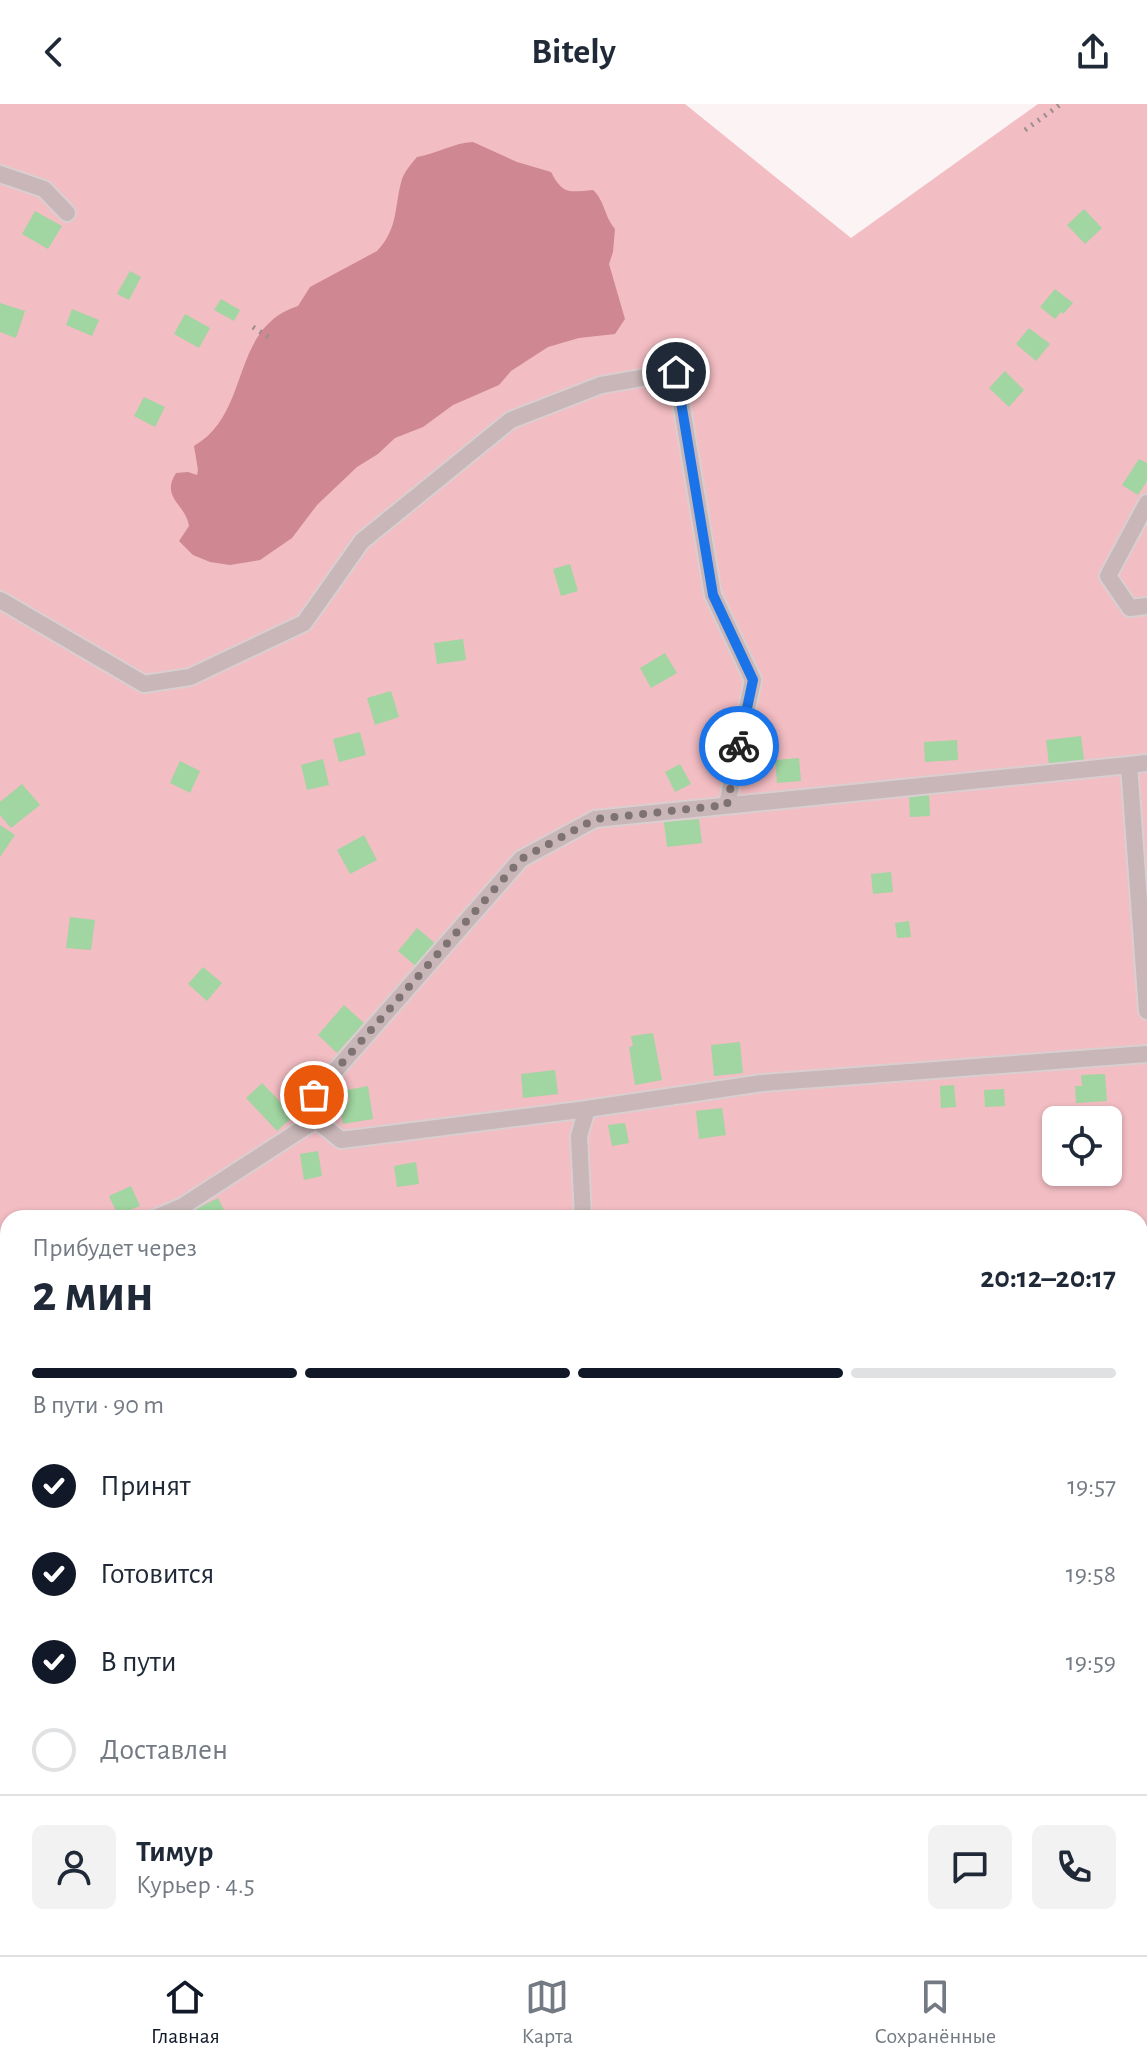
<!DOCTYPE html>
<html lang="ru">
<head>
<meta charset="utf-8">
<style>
	body { margin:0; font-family:"Alegreya Sans",sans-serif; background:#f2f2f3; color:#1f2937; height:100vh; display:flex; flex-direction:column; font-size:30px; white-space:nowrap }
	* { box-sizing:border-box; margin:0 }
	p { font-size:26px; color:#747a83 }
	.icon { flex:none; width:44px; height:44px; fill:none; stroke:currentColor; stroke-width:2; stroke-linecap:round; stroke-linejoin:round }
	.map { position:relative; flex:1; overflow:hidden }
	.details { position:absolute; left:0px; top:1106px; width:1148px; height:746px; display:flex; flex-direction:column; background:#fff; border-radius:24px 24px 0 0; box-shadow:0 2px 6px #0004 }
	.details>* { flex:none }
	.fabs { position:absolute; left:1042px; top:1002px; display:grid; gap:16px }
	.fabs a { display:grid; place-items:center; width:80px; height:80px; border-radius:12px; background:#fff; box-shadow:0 2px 6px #0004; font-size:40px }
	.pin { position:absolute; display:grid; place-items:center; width:68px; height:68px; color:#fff; margin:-34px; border:4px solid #fff; border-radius:50%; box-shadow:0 2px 8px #0007 }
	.courier { position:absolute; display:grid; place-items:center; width:80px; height:80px; margin:-40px; border:6px solid #1a73e8; border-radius:50%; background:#fff; color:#222; box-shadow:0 2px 10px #0007 }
	.head em { font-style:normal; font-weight:700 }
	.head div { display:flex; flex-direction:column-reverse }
	.head { display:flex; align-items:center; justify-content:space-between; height:136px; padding:0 32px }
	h1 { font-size:52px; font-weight:700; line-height:60px }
	.bar { display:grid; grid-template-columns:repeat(4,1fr); gap:12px 8px; align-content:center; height:96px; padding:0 32px }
	.bar i { height:10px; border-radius:6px; background:#e0e1e3 }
	.bar .selected { background:#111827 }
	.bar p { grid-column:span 4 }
	.line { display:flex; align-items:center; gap:20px; padding:0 32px; border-top:2px solid #e0e1e3 }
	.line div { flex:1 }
	.round { display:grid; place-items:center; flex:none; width:84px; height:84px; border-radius:12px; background:#f2f2f3 }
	ol { padding:0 32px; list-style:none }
	li { display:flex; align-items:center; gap:24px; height:88px }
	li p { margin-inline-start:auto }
	li .icon { padding:8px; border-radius:50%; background:#111827; color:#fff; stroke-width:4 }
	li:last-child { color:#747a83 }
	li i { width:44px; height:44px; border:4px solid #e0e1e3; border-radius:50% }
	header { display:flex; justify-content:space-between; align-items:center; height:104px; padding:0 32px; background:#fff; font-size:36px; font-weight:700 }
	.tabs { display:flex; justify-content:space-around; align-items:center; height:112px; border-top:2px solid #e0e1e3; background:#fff; font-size:22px; color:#747a83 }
	.tabs a { display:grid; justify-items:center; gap:4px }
	.tabs .selected { color:#111827 }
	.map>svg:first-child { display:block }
	.green { fill:#f2bdc3; fill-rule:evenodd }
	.water { fill:#cf8791 }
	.building { fill:#a1d5a1 }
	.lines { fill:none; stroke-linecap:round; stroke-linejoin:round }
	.service-casing { stroke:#d9cfd0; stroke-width:20 }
	.path { stroke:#9a8e8f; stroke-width:5; stroke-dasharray:2 6; stroke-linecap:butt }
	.service { stroke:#c8b6b8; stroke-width:16 }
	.done { stroke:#7f7273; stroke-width:8; stroke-dasharray:0 14.4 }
	.route { stroke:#1a73e8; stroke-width:10 }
</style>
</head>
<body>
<header><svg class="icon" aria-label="back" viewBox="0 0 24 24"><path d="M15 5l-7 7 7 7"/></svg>Bitely<svg class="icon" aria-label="share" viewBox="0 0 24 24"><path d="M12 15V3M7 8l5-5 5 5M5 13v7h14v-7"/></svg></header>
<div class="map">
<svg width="1147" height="1851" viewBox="0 0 1147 1851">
	<rect width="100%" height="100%" fill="#fcf3f4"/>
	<path class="green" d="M0,0H685L851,134L1038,0H1147V1851H0ZM1056,1016H1108V1068H1056ZM8,1114H1140V1844H8Z"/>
	<path class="water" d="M473,38L517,58L551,68C563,91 569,88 593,86C605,97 604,112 615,125L613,148L609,160L625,215L615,230L579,234L548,243L511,267L499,281L453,301L423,323L395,334L378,350L357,363L317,401L292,434L260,456L230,461L210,458L193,451L179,437L189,422C186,400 160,394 176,369L188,368L197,371L198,366L194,342C252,309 229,224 298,202L310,183L377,147C399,124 394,102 402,75C405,67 412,59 417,53C436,50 453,39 473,38Z"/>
	<path class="building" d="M1084,105L1102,124L1085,140L1067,121Z
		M35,107L62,122L48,145L22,130Z
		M130,167L141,173L129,196L117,190Z
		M1055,185L1073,199L1063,210L1061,208L1055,215L1040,203Z
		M221,195L240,206L234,217L214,206Z
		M0,199L25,207L16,234L0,228Z
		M72,205L99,216L92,232L66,221Z
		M185,210L210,224L199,244L174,230Z
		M1029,224L1050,240L1036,257L1016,240Z
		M1005,267L1024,286L1009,303L989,284Z
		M144,293L165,303L155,323L134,312Z
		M1139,355L1147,359V377L1138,391L1122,381Z
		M570,460L578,487L561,492L553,465Z
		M463,535L466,556L437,560L434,539Z
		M665,549L677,569L651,584L640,564Z
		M391,587L399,613L375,621L367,594Z
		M360,628L366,651L339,658L333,635Z
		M1081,632L1084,656L1049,660L1046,636Z
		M957,636L958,656L925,658L924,638Z
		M799,654L801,677L777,679L775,656Z
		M323,655L329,681L307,686L301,661Z
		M180,657L200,667L190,689L170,679Z
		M680,660L691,680L675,688L665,668Z
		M22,680L40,701L11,724L0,711V698Z
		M929,689L930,712L910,713L909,691Z
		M699,715L702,739L667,743L664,718Z
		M0,721L15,731L0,753Z
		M364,731L377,756L350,770L337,746Z
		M891,768L893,788L873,790L871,770Z
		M70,813L95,816L91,846L66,844Z
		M909,817L911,833L897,834L895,819Z
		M417,824L437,841L418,864L398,847Z
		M203,863L222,879L207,897L188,880Z
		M344,901L364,919L337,949L318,931Z
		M653,929L662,976L635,981L629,943L633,942L631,932Z
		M740,938L743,969L714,972L711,941Z
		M555,966L558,990L523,994L521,970Z
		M1105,970L1107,997L1076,999L1075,982H1082L1081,971Z
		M262,979L294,1012L277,1027L246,994Z
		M954,981L956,1003L941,1004L940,982Z
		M368,982L373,1015L343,1020L340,999L349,997L347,986Z
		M1004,985L1005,1002L985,1003L984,986Z
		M722,1004L726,1031L699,1035L696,1007Z
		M625,1019L629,1039L612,1042L608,1021Z
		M318,1047L322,1072L304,1076L300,1050Z
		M416,1058L419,1080L397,1083L394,1062Z
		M131,1082L140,1102L118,1111L109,1092Z
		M218,1094L227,1112L200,1114L196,1105Z
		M1147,1263V1303H1145L1144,1296H1140V1264Z
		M8,1309V1338L0,1339V1311Z
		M1147,1645V1673L1140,1674V1646Z
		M1147,1838V1851H1122L1121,1844H1140V1839Z
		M519,1844H538L539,1851H520Z
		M654,1844H684L683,1851H653Z"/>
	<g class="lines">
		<defs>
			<path id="service" d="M0,70L44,85L67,109
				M1147,399L1108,472L1130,504L1147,502
				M0,496L144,580L190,573L304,519L362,437L511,316L601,281L676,268L713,491L753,576L727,701
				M1147,659L1129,661L1147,907
				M587,1005L341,1036L316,1016L314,991L521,755L595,715L1129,661
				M155,1114L183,1102L316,1016
				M583,1114L579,1032L587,1005L762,979L1147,950
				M0,1179L8,1175
				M1140,1245H1147
				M0,1351L8,1350
				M1140,1531H1147
				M0,1636H8
				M1140,1830L1147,1829
				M640,1844V1851
				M904,1844L926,1851
				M961,1851L1010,1844"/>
		</defs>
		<use href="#service" class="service-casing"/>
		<path class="path" d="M1025,26L1061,0
			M253,223L270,234"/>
		<use href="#service" class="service"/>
	</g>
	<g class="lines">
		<path class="done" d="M314,991L521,755L595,715L727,701L739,642"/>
		<path class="route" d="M676,268L713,491L753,576L739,642"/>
	</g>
</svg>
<div class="fabs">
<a><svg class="icon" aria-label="locate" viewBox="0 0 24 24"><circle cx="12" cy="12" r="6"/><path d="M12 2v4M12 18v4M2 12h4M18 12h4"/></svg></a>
</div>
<div class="pin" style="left:314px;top:991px;background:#ea580c"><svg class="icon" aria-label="bag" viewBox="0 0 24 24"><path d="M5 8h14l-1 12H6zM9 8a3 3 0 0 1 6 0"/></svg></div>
<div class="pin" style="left:676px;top:268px;background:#1f2937"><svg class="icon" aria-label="home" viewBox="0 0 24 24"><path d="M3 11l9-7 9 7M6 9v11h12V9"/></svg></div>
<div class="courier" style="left:739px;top:642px"><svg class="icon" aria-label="bike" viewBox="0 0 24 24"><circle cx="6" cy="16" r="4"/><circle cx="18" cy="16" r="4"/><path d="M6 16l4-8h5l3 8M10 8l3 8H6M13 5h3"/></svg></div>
<section class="details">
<div class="head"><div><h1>2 мин</h1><p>Прибудет через</p></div><em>20:12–20:17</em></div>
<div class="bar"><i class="selected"></i><i class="selected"></i><i class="selected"></i><i></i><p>В пути · 90 m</p></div>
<ol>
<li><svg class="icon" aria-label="check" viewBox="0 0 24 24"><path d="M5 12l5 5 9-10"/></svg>Принят<p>19:57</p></li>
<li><svg class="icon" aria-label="check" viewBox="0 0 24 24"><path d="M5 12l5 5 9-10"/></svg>Готовится<p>19:58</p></li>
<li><svg class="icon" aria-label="check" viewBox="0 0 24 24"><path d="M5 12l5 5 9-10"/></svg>В пути<p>19:59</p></li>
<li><i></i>Доставлен</li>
</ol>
<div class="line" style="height:144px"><a class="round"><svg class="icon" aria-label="person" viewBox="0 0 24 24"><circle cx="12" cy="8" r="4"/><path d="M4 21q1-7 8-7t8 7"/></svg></a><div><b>Тимур</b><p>Курьер · 4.5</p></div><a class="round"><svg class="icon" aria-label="chat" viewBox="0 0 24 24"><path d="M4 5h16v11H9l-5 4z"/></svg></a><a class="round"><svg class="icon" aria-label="phone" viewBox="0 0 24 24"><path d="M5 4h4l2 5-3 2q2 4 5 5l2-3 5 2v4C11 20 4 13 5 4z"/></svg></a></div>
</section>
</div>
<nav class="tabs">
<a class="selected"><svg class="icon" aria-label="home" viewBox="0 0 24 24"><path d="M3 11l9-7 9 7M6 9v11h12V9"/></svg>Главная</a>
<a><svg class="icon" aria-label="map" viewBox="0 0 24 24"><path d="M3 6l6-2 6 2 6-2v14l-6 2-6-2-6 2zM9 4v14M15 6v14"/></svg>Карта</a>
<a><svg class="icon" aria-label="saved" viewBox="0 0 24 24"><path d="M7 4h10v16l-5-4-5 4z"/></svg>Сохранённые</a>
</nav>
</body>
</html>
